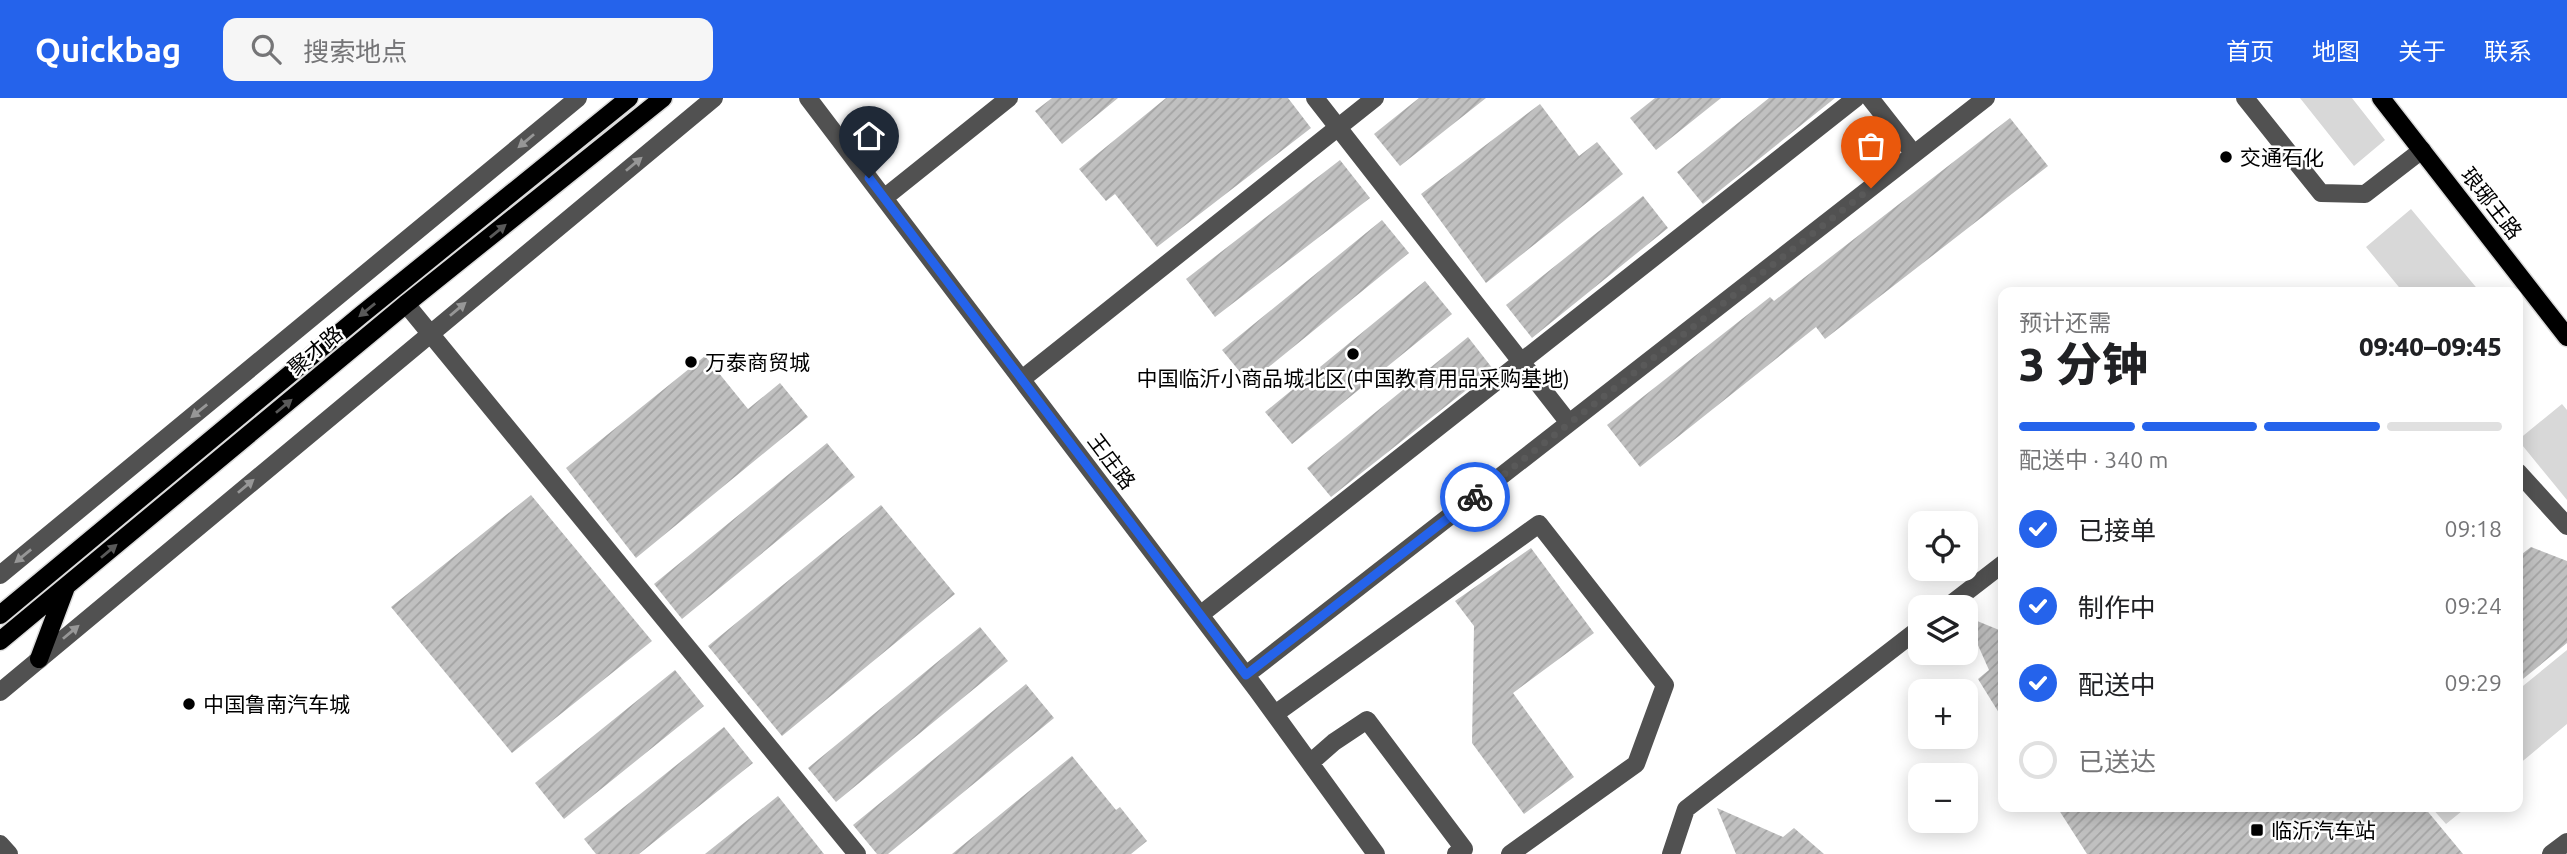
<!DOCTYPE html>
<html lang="zh">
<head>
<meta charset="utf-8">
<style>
	body { margin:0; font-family:Ubuntu,"Noto Sans SC",sans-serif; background:#f6f6f6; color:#202124; height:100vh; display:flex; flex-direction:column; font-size:26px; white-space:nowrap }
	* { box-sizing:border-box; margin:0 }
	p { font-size:23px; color:#757577 }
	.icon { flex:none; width:38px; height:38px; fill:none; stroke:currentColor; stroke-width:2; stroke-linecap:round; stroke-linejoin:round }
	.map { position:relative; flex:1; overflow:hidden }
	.side { position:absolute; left:1998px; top:189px; width:525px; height:525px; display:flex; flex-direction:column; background:#fff; border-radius:14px; box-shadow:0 4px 18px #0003 }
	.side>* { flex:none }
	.fabs { position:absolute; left:1908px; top:413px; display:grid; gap:14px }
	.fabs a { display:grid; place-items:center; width:70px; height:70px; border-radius:14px; background:#fff; box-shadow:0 4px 18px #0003; font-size:35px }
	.pin { position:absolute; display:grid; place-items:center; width:60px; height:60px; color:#fff; margin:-72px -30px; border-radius:50% 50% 50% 0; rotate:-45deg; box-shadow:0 0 7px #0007 }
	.pin .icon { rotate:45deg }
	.courier { position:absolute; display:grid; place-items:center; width:70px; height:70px; margin:-35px; border:5px solid #2563eb; border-radius:50%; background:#fff; color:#222; box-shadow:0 2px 9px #0007 }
	.head em { font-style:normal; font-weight:800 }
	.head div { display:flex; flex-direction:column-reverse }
	.head { display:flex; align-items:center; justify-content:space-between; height:119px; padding:0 21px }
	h1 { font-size:46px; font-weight:800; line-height:52px }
	.bar { display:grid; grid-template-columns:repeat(4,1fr); gap:10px 7px; align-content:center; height:84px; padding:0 21px }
	.bar i { height:9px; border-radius:5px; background:#e0e0e0 }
	.bar .on { background:#2563eb }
	.bar p { grid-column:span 4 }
	ol { padding:0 21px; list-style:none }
	li { display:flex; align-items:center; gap:21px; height:77px }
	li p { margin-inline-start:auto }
	li .icon { padding:7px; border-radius:50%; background:#2563eb; color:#fff; stroke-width:4 }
	li:last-child { color:#757577 }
	li i { width:38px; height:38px; border:4px solid #e0e0e0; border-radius:50% }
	header { display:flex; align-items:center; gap:42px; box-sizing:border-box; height:98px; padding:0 35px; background:#2563eb; color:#fff }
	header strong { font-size:33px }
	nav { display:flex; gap:38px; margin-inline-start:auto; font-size:24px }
	.search { width:490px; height:63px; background:#f6f6f6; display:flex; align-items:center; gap:18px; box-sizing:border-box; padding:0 24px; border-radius:14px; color:#757577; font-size:26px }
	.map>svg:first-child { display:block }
	.grass { fill:#d8d8d8 }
	.building { fill:url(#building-hatch) }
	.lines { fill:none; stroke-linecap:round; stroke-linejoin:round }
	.major-casing { stroke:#dbdbdb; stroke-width:21 }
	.minor { stroke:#515151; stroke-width:18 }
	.major { stroke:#000; stroke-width:18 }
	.oneway { fill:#979797 }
	.oneway2 { fill:#595959 }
	.done { stroke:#595959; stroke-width:7; stroke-dasharray:0 12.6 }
	.route { stroke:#2563eb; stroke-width:9 }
	.poi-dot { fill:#000; stroke:#fff; stroke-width:2.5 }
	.labels { text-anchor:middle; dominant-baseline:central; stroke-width:5; stroke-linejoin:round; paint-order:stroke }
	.poi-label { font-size:21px; fill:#000; stroke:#fff; text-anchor:start }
	.street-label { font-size:21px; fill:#000; stroke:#fff }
</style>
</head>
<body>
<header>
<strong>Quickbag</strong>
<div class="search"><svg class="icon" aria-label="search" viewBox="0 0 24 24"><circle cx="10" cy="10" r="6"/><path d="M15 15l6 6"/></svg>搜索地点</div>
<nav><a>首页</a><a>地图</a><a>关于</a><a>联系</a></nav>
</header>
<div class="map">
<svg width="2567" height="756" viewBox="0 0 2567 756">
	<defs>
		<pattern id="building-hatch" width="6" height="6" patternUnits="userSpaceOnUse" patternTransform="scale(1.75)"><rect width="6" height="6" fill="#c0c0c0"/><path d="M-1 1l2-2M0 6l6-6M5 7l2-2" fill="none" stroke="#a3a3a3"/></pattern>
	</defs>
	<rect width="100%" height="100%" fill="#fff"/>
	<path class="grass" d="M2300,0H2352L2385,42L2354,68Z
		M2411,111L2480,194H2403L2366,149Z
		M2562,306L2567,312V402L2518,342Z
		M2567,552V626L2518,667V592Z
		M2431,709H2467L2446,726Z"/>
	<path class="building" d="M1052,0H1118L1062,46L1035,13Z
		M1166,0H1288L1311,30L1157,149L1115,96L1106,103L1079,71Z
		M1419,0H1486L1400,68L1374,36Z
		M1655,0H1721L1656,52L1630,20Z
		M1769,0H1835L1703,106L1677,74Z
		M1540,6L1579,58L1597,44L1623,76L1486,185L1421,96Z
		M2010,20L2048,68L1825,241L1816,229L1640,369L1607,327L1770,199L1774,203Z
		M1340,62L1370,100L1215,219L1186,181Z
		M1643,98L1668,130L1532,240L1506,207Z
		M1382,122L1409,155L1249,285L1222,252Z
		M1425,183L1452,216L1292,346L1265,314Z
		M1468,239L1493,271L1331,399L1307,370Z
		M705,258L748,311L780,285L808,319L636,460L566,370Z
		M827,345L855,379L682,521L654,486Z
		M531,397L652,543L512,655L391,509Z
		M881,407L955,496L782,638L708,548Z
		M2531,449L2567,463V545L2518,585V459Z
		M1531,450L1594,535L1513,595L1574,679L1524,716L1472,645L1474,528L1455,503Z
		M1965,518L2004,534V623L1978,581L1989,572Z
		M980,529L1008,563L836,704L808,670Z
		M675,572L704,608L564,721L535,685Z
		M1026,586L1054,620L888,756H877L853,727Z
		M724,629L753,665L639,756H596L584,741Z
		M1072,658L1116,712L1120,709L1147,743L1131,756H952Z
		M778,698L824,756H705Z
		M2057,709H2424L2463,756H2087Z
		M1717,710L1783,739L1794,730L1824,756H1736Z"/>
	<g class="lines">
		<defs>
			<path id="major" d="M2381,0L2567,239
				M0,517L361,217L629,0
				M0,543L406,206L663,0
				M39,561L66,489"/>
		</defs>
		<use href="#major" class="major-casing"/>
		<path class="minor" d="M808,0L1257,592L1376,756
			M1315,0L1569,325
			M1870,0L1914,56
			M2245,0L2321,95L2365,96L2422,52
			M884,100L1009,0
			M406,206L857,756
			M1022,281L1375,0
			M2518,374L2567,428
			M0,477L578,0
			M1947,509L2004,465
			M1200,517L1856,0
			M1246,577L1986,0
			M0,594L714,0
			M1275,616L1539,426L1665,587L1636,666L1510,756
			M1310,665L1334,644L1367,622L1464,751L1456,756
			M0,746L9,756
			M1671,756L1686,711L1920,530
			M2551,756L2567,744"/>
		<use href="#major" class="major"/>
	</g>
	<defs><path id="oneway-solid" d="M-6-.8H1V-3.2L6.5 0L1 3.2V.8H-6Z" transform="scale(1.75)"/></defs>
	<g class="oneway">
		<use href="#oneway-solid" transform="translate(526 43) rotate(140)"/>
		<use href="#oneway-solid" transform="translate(634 66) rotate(-40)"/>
		<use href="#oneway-solid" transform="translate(458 211) rotate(-40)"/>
		<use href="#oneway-solid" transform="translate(199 313) rotate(141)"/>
		<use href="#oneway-solid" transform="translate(246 388) rotate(-40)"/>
		<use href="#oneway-solid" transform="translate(23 458) rotate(141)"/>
		<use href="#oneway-solid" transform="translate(71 534) rotate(-40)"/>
	</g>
	<g class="oneway2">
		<use href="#oneway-solid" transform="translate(498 133) rotate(-39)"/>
		<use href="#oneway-solid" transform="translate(367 212) rotate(141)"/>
		<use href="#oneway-solid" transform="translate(284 308) rotate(-40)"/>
		<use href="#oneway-solid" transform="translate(109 453) rotate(-40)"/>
	</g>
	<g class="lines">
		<path class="done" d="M1475,399L1871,90"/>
		<path class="route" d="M869,80L1246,577L1475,399"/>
	</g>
	<g class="poi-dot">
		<circle cx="2226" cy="59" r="7"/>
		<circle cx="1353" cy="256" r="7"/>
		<circle cx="691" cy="264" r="7"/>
		<circle cx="189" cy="606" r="7"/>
		<rect x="2250" y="725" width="14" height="14" rx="3.5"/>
	</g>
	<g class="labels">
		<g class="poi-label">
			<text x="2240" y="59">交通石化</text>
			<text x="705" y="264">万泰商贸城</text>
			<text x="1353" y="280" text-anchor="middle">中国临沂小商品城北区(中国教育用品采购基地)</text>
			<text x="203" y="606">中国鲁南汽车城</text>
			<text x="2271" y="732">临沂汽车站</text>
		</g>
		<g class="street-label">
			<text transform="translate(2492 105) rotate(52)">琅琊王路</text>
			<text transform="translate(315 252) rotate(-40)">聚才路</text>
			<text transform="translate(1112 363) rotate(53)">王庄路</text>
		</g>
	</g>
</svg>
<div class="fabs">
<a><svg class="icon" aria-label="locate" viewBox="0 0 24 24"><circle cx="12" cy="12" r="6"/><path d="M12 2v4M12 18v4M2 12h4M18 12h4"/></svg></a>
<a><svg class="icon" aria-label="layers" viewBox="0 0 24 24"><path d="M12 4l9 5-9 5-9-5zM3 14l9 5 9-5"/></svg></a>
<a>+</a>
<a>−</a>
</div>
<div class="pin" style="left:1871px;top:90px;background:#ea580c"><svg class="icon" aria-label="bag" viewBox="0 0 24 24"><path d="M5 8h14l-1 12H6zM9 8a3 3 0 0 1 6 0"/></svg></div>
<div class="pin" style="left:869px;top:80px;background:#1f2937"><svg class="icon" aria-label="home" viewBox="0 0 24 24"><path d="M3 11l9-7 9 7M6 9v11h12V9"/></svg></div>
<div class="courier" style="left:1475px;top:399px"><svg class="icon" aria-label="bike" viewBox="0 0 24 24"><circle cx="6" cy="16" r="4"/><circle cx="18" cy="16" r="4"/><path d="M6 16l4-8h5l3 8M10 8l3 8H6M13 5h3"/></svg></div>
<section class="side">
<div class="head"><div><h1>3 分钟</h1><p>预计还需</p></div><em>09:40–09:45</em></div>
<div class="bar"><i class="on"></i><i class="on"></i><i class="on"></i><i></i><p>配送中 · 340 m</p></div>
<ol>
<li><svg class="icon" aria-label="check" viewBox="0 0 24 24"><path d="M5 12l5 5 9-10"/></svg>已接单<p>09:18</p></li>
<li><svg class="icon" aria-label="check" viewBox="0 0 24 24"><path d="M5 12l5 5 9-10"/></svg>制作中<p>09:24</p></li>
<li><svg class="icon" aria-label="check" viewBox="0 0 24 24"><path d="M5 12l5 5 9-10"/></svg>配送中<p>09:29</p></li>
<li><i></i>已送达</li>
</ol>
</section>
</div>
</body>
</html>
